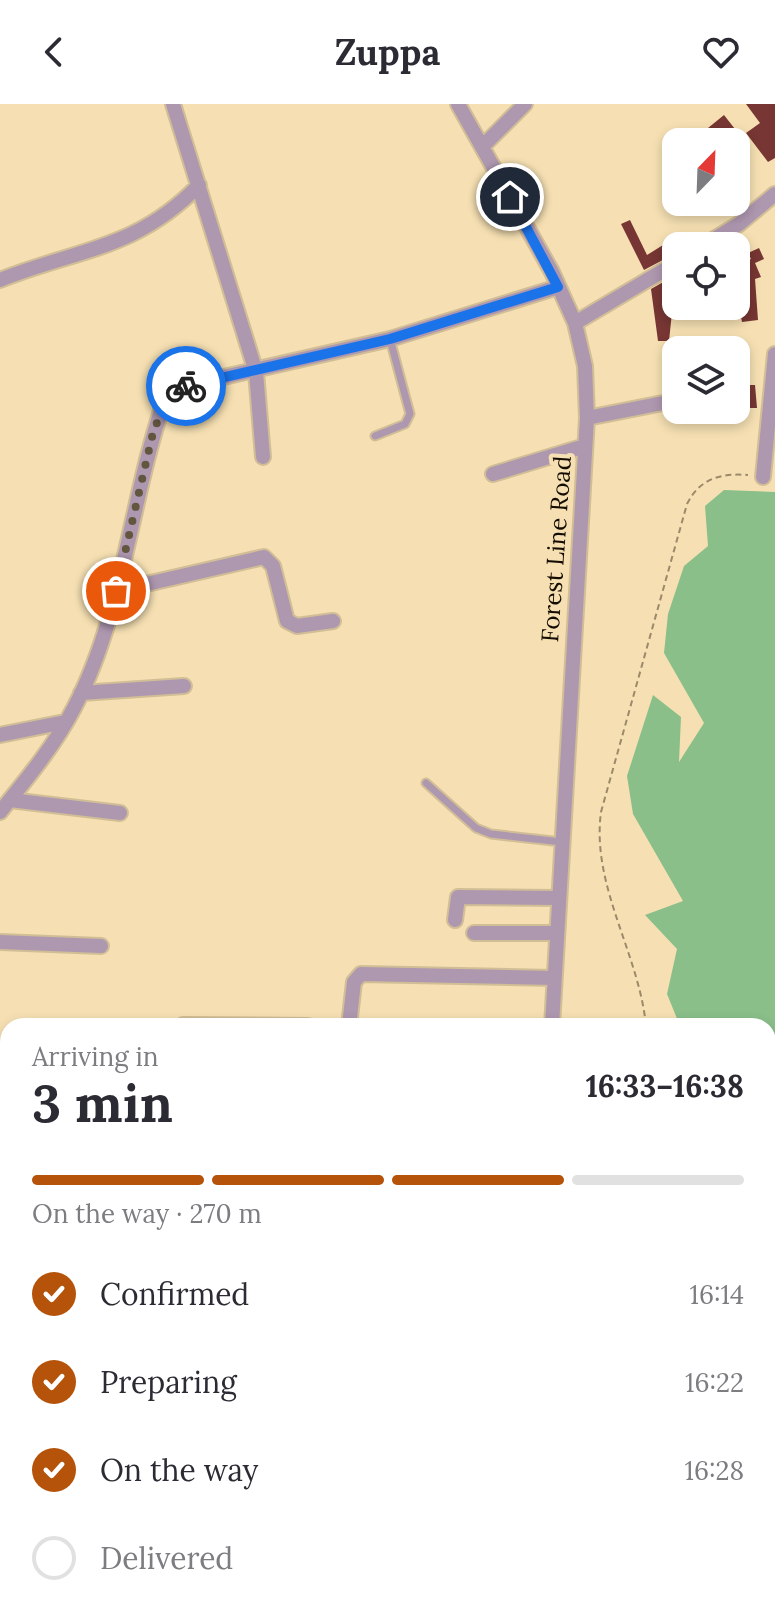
<!DOCTYPE html>
<html lang="en">
<head>
<meta charset="utf-8">
<style>
	body { margin:0; font-family:Lora,serif; background:#f7f7f7; color:#2b2b33; height:100vh; display:flex; flex-direction:column; font-size:30px; white-space:nowrap }
	* { box-sizing:border-box; margin:0 }
	p { font-size:26px; color:#7c7c81 }
	.icon { flex:none; width:44px; height:44px; fill:none; stroke:currentColor; stroke-width:2; stroke-linecap:round; stroke-linejoin:round }
	.map { position:relative; flex:1; overflow:hidden }
	.details { position:absolute; left:0px; top:914px; width:776px; height:602px; display:flex; flex-direction:column; background:#fff; border-radius:24px 24px 0 0; box-shadow:0 4px 12px #0003 }
	.details>* { flex:none }
	.needle { width:52px; rotate:23deg }
	.fabs { position:absolute; left:662px; top:24px; display:grid; gap:16px }
	.fabs a { display:grid; place-items:center; width:88px; height:88px; border-radius:16px; background:#fff; box-shadow:0 4px 12px #0003; font-size:40px }
	.pin { position:absolute; display:grid; place-items:center; width:68px; height:68px; color:#fff; margin:-34px; border:4px solid #fff; border-radius:50%; box-shadow:0 2px 8px #0007 }
	.courier { position:absolute; display:grid; place-items:center; width:80px; height:80px; margin:-40px; border:6px solid #1a73e8; border-radius:50%; background:#fff; color:#222; box-shadow:0 2px 10px #0007 }
	.head em { font-style:normal; font-weight:800 }
	.head div { display:flex; flex-direction:column-reverse }
	.head { display:flex; align-items:center; justify-content:space-between; height:136px; padding:0 32px }
	h1 { font-size:52px; font-weight:800; line-height:60px }
	.bar { display:grid; grid-template-columns:repeat(4,1fr); gap:12px 8px; align-content:center; height:96px; padding:0 32px }
	.bar i { height:10px; border-radius:6px; background:#e1e1e2 }
	.bar .active { background:#b45309 }
	.bar p { grid-column:span 4 }
	ol { padding:0 32px; list-style:none }
	li { display:flex; align-items:center; gap:24px; height:88px }
	li p { margin-inline-start:auto }
	li .icon { padding:8px; border-radius:50%; background:#b45309; color:#fff; stroke-width:4 }
	li:last-child { color:#7c7c81 }
	li i { width:44px; height:44px; border:4px solid #e1e1e2; border-radius:50% }
	header { display:flex; justify-content:space-between; align-items:center; height:104px; padding:0 32px; background:#fff; font-size:36px; font-weight:800 }
	.map>svg:first-child { display:block }
	.forest { fill:#8abf8a }
	.building { fill:#773633 }
	.lines { fill:none; stroke-linecap:round; stroke-linejoin:round }
	.lane-casing { stroke:#d2be96; stroke-width:11 }
	.street-casing { stroke:#d2be96; stroke-width:18 }
	.path { stroke:#9a896a; stroke-width:2; stroke-dasharray:6 4; stroke-linecap:butt }
	.lane { stroke:#ae98b0; stroke-width:7 }
	.street { stroke:#ae98b0; stroke-width:14 }
	.done { stroke:#63563f; stroke-width:8; stroke-dasharray:0 14.4 }
	.route { stroke:#1a73e8; stroke-width:10 }
	.labels { text-anchor:middle; dominant-baseline:central; stroke-width:8; stroke-linejoin:round; paint-order:stroke }
	.street-label { font-size:24px; fill:#140c00; stroke:#f6e0b3 }
</style>
</head>
<body>
<header><svg class="icon" aria-label="back" viewBox="0 0 24 24"><path d="M15 5l-7 7 7 7"/></svg>Zuppa<svg class="icon" aria-label="heart" viewBox="0 0 24 24"><path d="M12 20l-8-8c-3-5 5-10 8-4 3-6 11-1 8 4z"/></svg></header>
<div class="map">
<svg width="775" height="1515" viewBox="0 0 775 1515">
	<rect width="100%" height="100%" fill="#f6e0b3"/>
	<path class="forest" d="M724,386L775,388V1466L768,1465V922H680L667,890L677,845L645,811L683,797L633,710L627,672L653,591L681,613L679,658L704,619L664,549L668,510L684,462L708,442L705,402Z
		M0,1357H8V1508H521L520,1515H0Z
		M768,1477L775,1478V1515H684L682,1508H768Z"/>
	<path class="building" d="M746,0H775V54L768,58L746,29L760,19Z
		M724,11L742,34L737,38H728L723,32L718,36L708,24Z
		M630,116L647,151L676,133V149L644,166L621,120Z
		M759,144L764,155L755,159L761,173L755,175L758,216L742,218L741,213L731,215L729,202H736L738,191L750,189L739,160L751,155L748,149Z
		M665,177L675,180L669,237H658L651,185Z
		M745,281H755L757,304H736V293H742Z"/>
	<g class="lines">
		<defs>
			<path id="lane" d="M375,332L405,320L410,310L390,235
				M426,679L476,724L491,730L562,738"/>
			<path id="street" d="M173,0L256,268L263,353
				M458,0L552,168L575,219L585,262L587,314L552,922
				M483,42L525,0
				M703,142L739,120L775,90
				M0,176C77,145 136,146 199,81
				M575,219L676,159
				M587,314L663,299
				M493,370L585,342
				M763,373L775,250
				M116,487L264,453L273,462L287,517L297,522L333,517
				M81,589L184,582
				M0,631L65,618
				M10,696L120,709
				M0,708C26,676 55,641 74,604C124,509 130,395 165,295L193,280L390,235L558,183
				M455,816L458,793L558,794
				M474,829H557
				M0,838L101,842
				M183,921L308,922
				M349,922L354,878L361,870L554,874
				M0,962L8,961
				M0,1052L8,1050
				M654,1508L656,1515"/>
		</defs>
		<use href="#lane" class="lane-casing"/>
		<use href="#street" class="street-casing"/>
		<path class="path" d="M646,922C639,849 591,782 601,708L687,400C700,374 721,369 748,371
			M768,1271L775,1273
			M554,1515L564,1508"/>
		<use href="#lane" class="lane"/>
		<use href="#street" class="street"/>
	</g>
	<g class="lines">
		<path class="done" d="M116,487L152,333L165,295L186,282"/>
		<path class="route" d="M186,282L390,235L558,183L510,93"/>
	</g>
	<g class="labels">
		<g class="street-label">
			<text transform="translate(556 445) rotate(-86)">Forest Line Road</text>
		</g>
	</g>
</svg>
<div class="fabs">
<a><svg class="needle" viewBox="-14 -14 28 28"><path d="M0-13l5 13h-10z" fill="#e53935"/><path d="M0 13l5-13h-10z" fill="#7c7c81"/></svg></a>
<a><svg class="icon" aria-label="locate" viewBox="0 0 24 24"><circle cx="12" cy="12" r="6"/><path d="M12 2v4M12 18v4M2 12h4M18 12h4"/></svg></a>
<a><svg class="icon" aria-label="layers" viewBox="0 0 24 24"><path d="M12 4l9 5-9 5-9-5zM3 14l9 5 9-5"/></svg></a>
</div>
<div class="pin" style="left:116px;top:487px;background:#ea580c"><svg class="icon" aria-label="bag" viewBox="0 0 24 24"><path d="M5 8h14l-1 12H6zM9 8a3 3 0 0 1 6 0"/></svg></div>
<div class="pin" style="left:510px;top:93px;background:#1f2937"><svg class="icon" aria-label="home" viewBox="0 0 24 24"><path d="M3 11l9-7 9 7M6 9v11h12V9"/></svg></div>
<div class="courier" style="left:186px;top:282px"><svg class="icon" aria-label="bike" viewBox="0 0 24 24"><circle cx="6" cy="16" r="4"/><circle cx="18" cy="16" r="4"/><path d="M6 16l4-8h5l3 8M10 8l3 8H6M13 5h3"/></svg></div>
<section class="details">
<div class="head"><div><h1>3 min</h1><p>Arriving in</p></div><em>16:33–16:38</em></div>
<div class="bar"><i class="active"></i><i class="active"></i><i class="active"></i><i></i><p>On the way · 270 m</p></div>
<ol>
<li><svg class="icon" aria-label="check" viewBox="0 0 24 24"><path d="M5 12l5 5 9-10"/></svg>Confirmed<p>16:14</p></li>
<li><svg class="icon" aria-label="check" viewBox="0 0 24 24"><path d="M5 12l5 5 9-10"/></svg>Preparing<p>16:22</p></li>
<li><svg class="icon" aria-label="check" viewBox="0 0 24 24"><path d="M5 12l5 5 9-10"/></svg>On the way<p>16:28</p></li>
<li><i></i>Delivered</li>
</ol>
</section>
</div>
</body>
</html>
